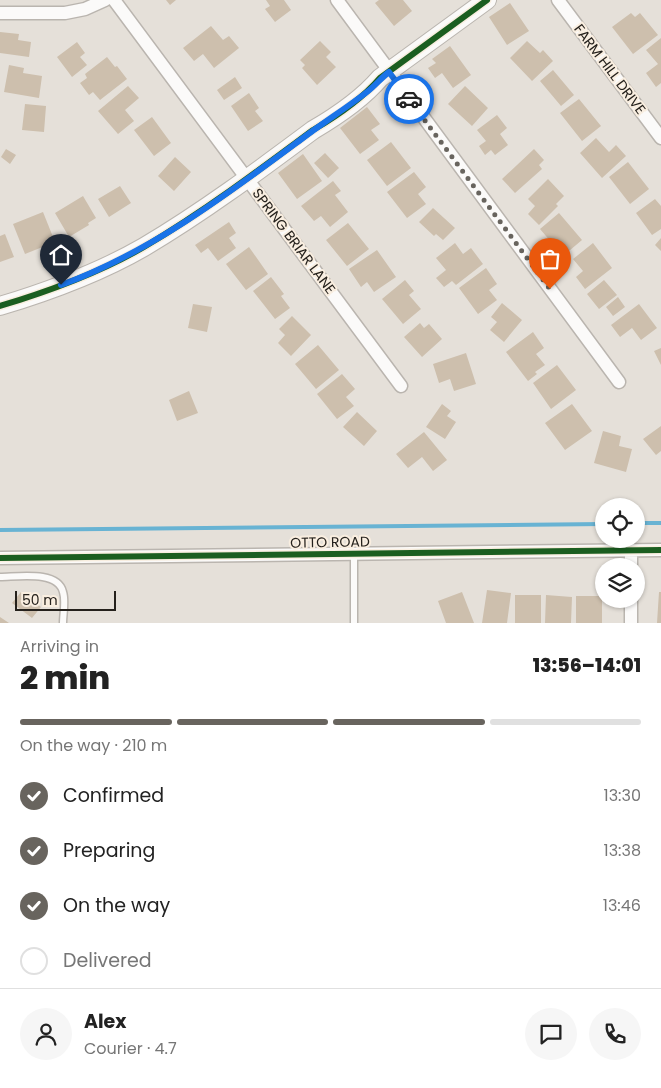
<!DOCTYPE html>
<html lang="en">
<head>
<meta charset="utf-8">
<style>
	body { margin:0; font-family:Poppins,sans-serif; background:#f6f6f6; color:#222; height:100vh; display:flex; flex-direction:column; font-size:19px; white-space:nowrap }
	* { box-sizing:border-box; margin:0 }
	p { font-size:16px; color:#767676 }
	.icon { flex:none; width:28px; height:28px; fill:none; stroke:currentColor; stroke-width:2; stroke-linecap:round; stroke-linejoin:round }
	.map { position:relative; height:623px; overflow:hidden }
	.side { display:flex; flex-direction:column; background:#fff; flex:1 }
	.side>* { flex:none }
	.fabs { position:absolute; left:595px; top:498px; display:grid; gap:10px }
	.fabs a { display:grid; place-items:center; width:50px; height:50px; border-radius:50%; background:#fff; box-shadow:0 1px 4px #0004; font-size:25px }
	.scale { position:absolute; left:15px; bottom:12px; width:101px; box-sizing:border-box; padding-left:5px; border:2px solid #25211c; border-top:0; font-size:14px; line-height:18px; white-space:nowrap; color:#25211c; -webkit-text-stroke:4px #f9eee0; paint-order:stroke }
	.pin { position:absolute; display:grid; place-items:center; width:42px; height:42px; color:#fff; margin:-51px -21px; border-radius:50% 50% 50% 0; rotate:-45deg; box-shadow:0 0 5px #0007 }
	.pin .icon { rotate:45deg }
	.courier { position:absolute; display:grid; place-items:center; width:50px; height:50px; margin:-25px; border:4px solid #1a73e8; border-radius:50%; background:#fff; color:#222; box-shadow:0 1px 6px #0007 }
	.head em { font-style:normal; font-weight:800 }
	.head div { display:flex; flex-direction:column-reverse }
	.head { display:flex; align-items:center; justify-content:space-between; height:85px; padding:0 20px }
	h1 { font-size:32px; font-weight:800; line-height:38px }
	.bar { display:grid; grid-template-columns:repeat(4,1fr); gap:8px 5px; align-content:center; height:60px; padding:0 20px }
	.bar i { height:6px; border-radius:4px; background:#e0e0e0 }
	.bar .on { background:#68645e }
	.bar p { grid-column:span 4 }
	.line { display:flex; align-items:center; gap:12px; padding:0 20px; border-top:1px solid #e0e0e0 }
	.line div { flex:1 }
	.round { display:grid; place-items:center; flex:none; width:52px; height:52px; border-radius:26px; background:#f6f6f6 }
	ol { padding:0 20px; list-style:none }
	li { display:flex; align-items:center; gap:15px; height:55px }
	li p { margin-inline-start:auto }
	li .icon { padding:5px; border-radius:50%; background:#68645e; color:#fff; stroke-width:4 }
	li:last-child { color:#767676 }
	li i { width:28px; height:28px; border:2px solid #e0e0e0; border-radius:50% }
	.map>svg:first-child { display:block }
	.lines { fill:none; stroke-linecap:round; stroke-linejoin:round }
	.stream { stroke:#68b3d3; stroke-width:4 }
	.building { fill:#cdbfad }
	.lane-casing { stroke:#bab5af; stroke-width:9 }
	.street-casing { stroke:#bab5af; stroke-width:15 }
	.secondary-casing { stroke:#bab5af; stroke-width:20 }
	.lane { stroke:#fbfaf9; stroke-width:6 }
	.street { stroke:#fbfaf9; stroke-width:12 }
	.secondary { stroke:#fbfaf9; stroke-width:18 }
	.cycleway-casing { stroke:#f9eee0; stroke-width:9 }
	.cycleway { stroke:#1b5e20; stroke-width:6 }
	.done { stroke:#68645e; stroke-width:5; stroke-dasharray:0 9 }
	.route { stroke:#1a73e8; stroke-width:6 }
	.labels { text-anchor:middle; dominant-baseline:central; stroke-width:4; stroke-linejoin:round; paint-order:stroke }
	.street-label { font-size:14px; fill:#25211c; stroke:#f9eee0 }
</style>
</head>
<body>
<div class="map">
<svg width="661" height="623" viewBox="0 0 661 623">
	<rect width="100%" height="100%" fill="#e5e0d9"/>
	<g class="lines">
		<path class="stream" d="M636,523H661
			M0,530L604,524"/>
	</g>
	<path class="building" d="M166,0H176L170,5Z
		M266,0H284L291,10L275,22L265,9L270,6Z
		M379,0H403L412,11L394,26L375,3Z
		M510,3L529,31L507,45L489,17Z
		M631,13L635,17L640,13L658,35L633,54L612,27Z
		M211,26L223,40L229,36L239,48L214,68L203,54L194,61L183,48Z
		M0,32L19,34L18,40L31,42L29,57L0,53Z
		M661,38V83L656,87L646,73L658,64L646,50Z
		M320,41L331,52L326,57L336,67L317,85L302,68L305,65L300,60Z
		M527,41L540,53L543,50L553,61L532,81L510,58Z
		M77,42L85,53L80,57L87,65L72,77L57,57Z
		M450,46L471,75L453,88L442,73L435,78L428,68L436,63L432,59Z
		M107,57L115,67L117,66L127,79L100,100L93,92L89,95L80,83L87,78L85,74Z
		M9,65L24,68L23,73L42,76L39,98L4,92Z
		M553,70L574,95L561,106L540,81Z
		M235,77L242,88L224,100L217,90Z
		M128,86L139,98L125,110L134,121L118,134L98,111Z
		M465,86L488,108L472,126L448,104Z
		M249,93L259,108L255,111L263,121L248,131L231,106Z
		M579,99L601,126L582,141L560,113Z
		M25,104L46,106L44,132L22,130Z
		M367,107L380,124L371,130L379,140L360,154L340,128Z
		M497,115L507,128L500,134L508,145L495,155L491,150L485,155L479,146L486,141L477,130Z
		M152,117L171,143L154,156L134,130Z
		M596,138L609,152L616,145L626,156L602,178L580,153Z
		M391,142L411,168L387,186L367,160Z
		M6,149L16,155L10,164L1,157Z
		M534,149L544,160L539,165L542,169L515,193L502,179Z
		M325,153L339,168L328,178L314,163Z
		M303,154L322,181L297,199L278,173Z
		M175,157L191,172L174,191L158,176Z
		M628,162L649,189L630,204L609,177Z
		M414,172L426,187L418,194L426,204L407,218L387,192Z
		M548,179L564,196L556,204L558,206L539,225L528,214L535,206L528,199Z
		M333,181L341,191L335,195L348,212L330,227L321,216L314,221L301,206Z
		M120,186L131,203L109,217L98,199Z
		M83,196L96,218L88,223L89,225L69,237L55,213Z
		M655,199L661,206V229L652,235L636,213Z
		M433,208L455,228L443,240L436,234L434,236L419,222Z
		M43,212L55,242L25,254L13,224Z
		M559,213L582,240L563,256L540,229Z
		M229,222L236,233L229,238L236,248L218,261L208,248L201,253L195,245Z
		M348,223L369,249L347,266L326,240Z
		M5,234L14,257L0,262V236Z
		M661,238V251L655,245Z
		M455,243L463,254L471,248L483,264L456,285L452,281L444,287L436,278L446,270L436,258Z
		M593,243L612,268L585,289L576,277L583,271L573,259Z
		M249,247L268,274L246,290L226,264Z
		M377,250L396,277L374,292L367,282L361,287L349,269Z
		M486,268L497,284L489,290L497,300L478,314L459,288Z
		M271,277L284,294L281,296L290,308L275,319L253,291Z
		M405,280L414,291L409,295L421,309L403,324L382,299Z
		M604,280L617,295L599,309L587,294Z
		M618,297L625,307L613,316L606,307Z
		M502,303L522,320L504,342L490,330L497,322L491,317Z
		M193,304L212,307L207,332L188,328Z
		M639,304L657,328L641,340L632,328L620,337L611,325Z
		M292,316L311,335L291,356L278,343L285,335L279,329Z
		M420,323L424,328L429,324L442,339L422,357L404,337Z
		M533,332L544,348L536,354L545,365L535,372L537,374L528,381L506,352Z
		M318,345L339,370L316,389L295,364Z
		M661,348V365L654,351Z
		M466,353L476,384L454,391L450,379L439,383L433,364Z
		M557,365L576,390L551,409L533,383Z
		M342,374L355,389L346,397L354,406L337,419L317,394Z
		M189,391L198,413L177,421L169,400Z
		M442,404L451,411L447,416L456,422L445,439L426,427Z
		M572,404L592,431L565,450L545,423Z
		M357,412L377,431L364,446L343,427Z
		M661,426V451L656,455L643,439Z
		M603,431L621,436L619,446L632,449L626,472L594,463Z
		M424,432L447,460L433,471L422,457L408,468L396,454Z
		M487,590L511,593L507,623H482Z
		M21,592L41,607L32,618L12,603Z
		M462,592L474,623H446L438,601Z
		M659,592H661V623H657Z
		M515,595H541V623H515Z
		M546,595L572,597L571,623H545Z
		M576,596H602V623H576Z
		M0,617L9,623H0Z"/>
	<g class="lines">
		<defs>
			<path id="lane" d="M0,577C17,577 58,570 63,592C66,601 63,614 63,623
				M354,623V554"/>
			<path id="street" d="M114,0L401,386
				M337,0L619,382
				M558,0L661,138
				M0,13H65L85,9L105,0
				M0,558L661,550
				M631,566V550
				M631,623V599"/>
			<path id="secondary" d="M0,306C50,291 99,273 144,247C203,212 258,171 313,130C337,116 362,99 380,78L487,0"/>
		</defs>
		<use href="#lane" class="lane-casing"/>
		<use href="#street" class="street-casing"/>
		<use href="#secondary" class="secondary-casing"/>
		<use href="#lane" class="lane"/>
		<use href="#street" class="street"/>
		<use href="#secondary" class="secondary"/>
		<defs>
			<path id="cycleway" d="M0,306C50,291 99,273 144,247C203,212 258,171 313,130C337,116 362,99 380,78L487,0
				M0,558L661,550"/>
		</defs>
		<use href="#cycleway" class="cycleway-casing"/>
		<use href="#cycleway" class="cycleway"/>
	</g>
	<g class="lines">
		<path class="done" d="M409,99L550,289"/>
		<path class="route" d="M61,285C149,253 225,196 299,141C321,124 345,109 367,92C375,86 381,78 389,72L409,99"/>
	</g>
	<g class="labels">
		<g class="street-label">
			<text transform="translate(610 69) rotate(53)">FARM HILL DRIVE</text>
			<text transform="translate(294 241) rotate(53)">SPRING BRIAR LANE</text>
			<text transform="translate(330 542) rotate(-1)">OTTO ROAD</text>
		</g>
	</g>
</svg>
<div class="fabs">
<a><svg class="icon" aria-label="locate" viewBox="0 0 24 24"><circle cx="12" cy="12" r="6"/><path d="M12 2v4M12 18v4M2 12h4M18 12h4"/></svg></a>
<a><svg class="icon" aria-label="layers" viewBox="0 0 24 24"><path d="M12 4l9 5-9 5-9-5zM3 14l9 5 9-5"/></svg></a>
</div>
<div class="scale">50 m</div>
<div class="pin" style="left:550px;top:289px;background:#ea580c"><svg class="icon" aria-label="bag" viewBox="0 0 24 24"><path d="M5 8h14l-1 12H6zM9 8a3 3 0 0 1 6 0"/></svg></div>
<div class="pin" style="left:61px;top:285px;background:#1f2937"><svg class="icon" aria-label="home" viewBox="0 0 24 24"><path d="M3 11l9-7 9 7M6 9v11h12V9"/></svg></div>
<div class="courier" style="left:409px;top:99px"><svg class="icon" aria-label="car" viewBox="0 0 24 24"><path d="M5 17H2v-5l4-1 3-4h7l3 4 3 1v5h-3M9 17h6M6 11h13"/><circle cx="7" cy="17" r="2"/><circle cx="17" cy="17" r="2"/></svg></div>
</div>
<section class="side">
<div class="head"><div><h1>2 min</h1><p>Arriving in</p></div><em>13:56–14:01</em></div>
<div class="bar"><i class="on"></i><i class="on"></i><i class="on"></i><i></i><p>On the way · 210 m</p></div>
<ol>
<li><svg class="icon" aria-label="check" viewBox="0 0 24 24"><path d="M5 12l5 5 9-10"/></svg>Confirmed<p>13:30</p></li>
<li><svg class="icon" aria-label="check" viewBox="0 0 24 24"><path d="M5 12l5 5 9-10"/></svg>Preparing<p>13:38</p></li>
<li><svg class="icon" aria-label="check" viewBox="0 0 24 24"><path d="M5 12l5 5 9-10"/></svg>On the way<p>13:46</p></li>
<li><i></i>Delivered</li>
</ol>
<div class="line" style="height:90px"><a class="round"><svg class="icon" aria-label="person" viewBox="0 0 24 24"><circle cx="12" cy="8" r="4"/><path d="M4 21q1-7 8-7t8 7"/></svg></a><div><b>Alex</b><p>Courier · 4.7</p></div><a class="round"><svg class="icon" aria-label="chat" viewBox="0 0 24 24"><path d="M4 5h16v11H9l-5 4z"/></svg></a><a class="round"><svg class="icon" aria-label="phone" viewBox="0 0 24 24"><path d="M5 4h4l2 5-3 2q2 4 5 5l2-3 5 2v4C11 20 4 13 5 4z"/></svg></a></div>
</section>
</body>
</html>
